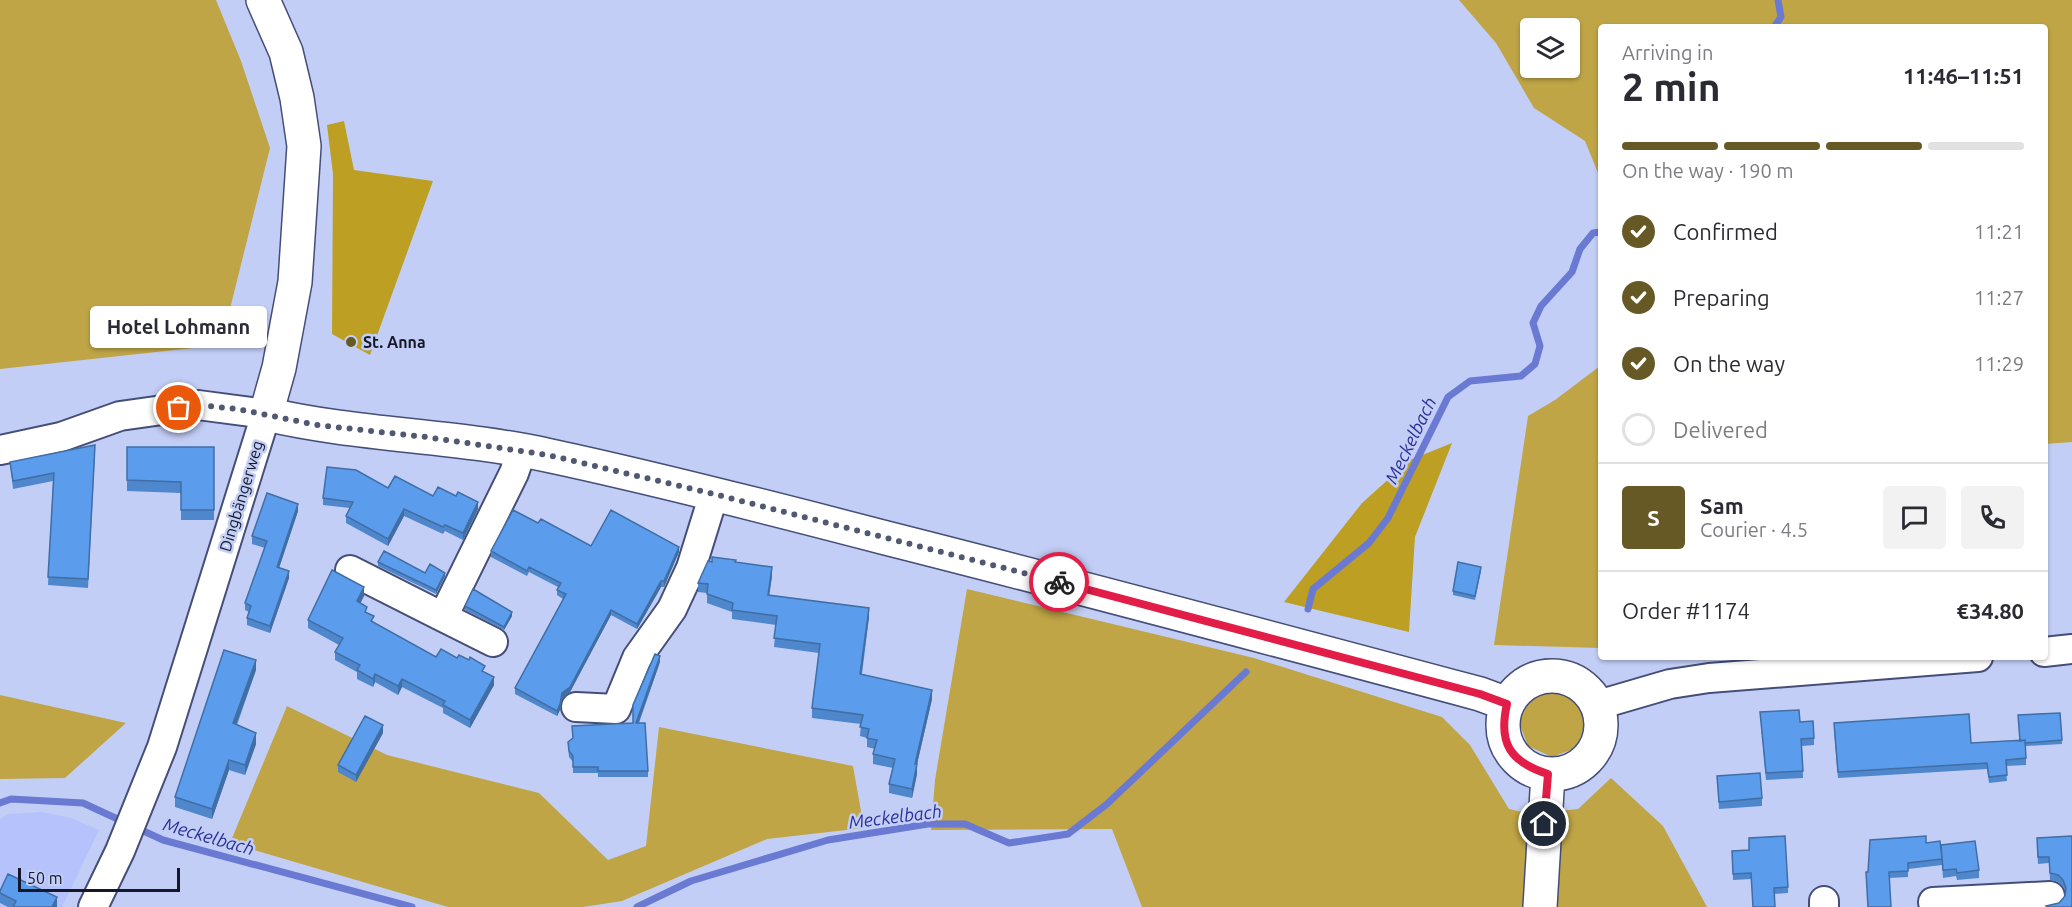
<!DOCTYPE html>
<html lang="en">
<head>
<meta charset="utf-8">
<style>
	body { margin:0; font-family:Ubuntu,sans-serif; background:#f2f2f3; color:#2b2b33; height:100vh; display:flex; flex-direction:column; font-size:22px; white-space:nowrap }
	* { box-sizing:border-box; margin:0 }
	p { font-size:20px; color:#7c7c81 }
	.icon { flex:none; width:33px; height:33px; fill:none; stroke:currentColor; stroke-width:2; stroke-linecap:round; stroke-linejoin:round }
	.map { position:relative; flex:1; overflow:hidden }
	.drawer { position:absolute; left:1598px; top:24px; width:450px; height:636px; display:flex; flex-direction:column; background:#fff; border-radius:6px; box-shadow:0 2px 4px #0004 }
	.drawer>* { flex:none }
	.fabs { position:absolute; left:1520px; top:18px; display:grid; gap:12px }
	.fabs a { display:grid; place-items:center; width:60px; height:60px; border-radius:6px; background:#fff; box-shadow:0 2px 4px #0004; font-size:30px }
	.scale { position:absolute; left:18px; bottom:15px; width:162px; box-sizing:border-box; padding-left:6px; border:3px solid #141829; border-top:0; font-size:16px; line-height:21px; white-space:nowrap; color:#141829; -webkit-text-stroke:4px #c3cef6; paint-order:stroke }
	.pin { position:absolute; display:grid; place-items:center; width:51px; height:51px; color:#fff; margin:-26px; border:3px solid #fff; border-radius:50%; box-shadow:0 2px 6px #0007 }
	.courier { position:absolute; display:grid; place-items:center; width:60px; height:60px; margin:-30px; border:4px solid #e11d48; border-radius:50%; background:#fff; color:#222; box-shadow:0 2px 8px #0007 }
	.bubble { position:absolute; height:42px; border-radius:6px; background:#fff; box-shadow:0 2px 4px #0004; font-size:20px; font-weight:700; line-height:42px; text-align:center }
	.summary em { font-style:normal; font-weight:700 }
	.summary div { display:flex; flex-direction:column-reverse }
	.summary { display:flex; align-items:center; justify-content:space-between; height:102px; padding:0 24px }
	h1 { font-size:39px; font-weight:700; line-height:45px }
	.bar { display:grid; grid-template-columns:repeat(4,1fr); gap:9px 6px; align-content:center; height:72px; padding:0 24px }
	.bar i { height:8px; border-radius:4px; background:#e1e1e2 }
	.bar .current { background:#675926 }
	.bar p { grid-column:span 4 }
	.line { display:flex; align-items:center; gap:15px; padding:0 24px; border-top:2px solid #e1e1e2 }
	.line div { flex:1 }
	.round { display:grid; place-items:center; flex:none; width:63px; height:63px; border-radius:6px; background:#f2f2f3 }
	ol { padding:0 24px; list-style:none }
	li { display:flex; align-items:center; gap:18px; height:66px }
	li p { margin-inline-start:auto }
	li .icon { padding:6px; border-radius:50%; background:#675926; color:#fff; stroke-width:4 }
	li:last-child { color:#7c7c81 }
	li i { width:33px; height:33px; border:3px solid #e1e1e2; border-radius:50% }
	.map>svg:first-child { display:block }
	.built { fill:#b5c2fb }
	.green { fill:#bfa546; fill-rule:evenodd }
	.forest { fill:#bd9f24 }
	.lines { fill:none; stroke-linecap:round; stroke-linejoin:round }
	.stream { stroke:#6a7ad3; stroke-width:7 }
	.minor-casing { stroke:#454e78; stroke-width:32 }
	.major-casing { stroke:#454e78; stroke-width:36 }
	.minor { stroke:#fff; stroke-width:28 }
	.major { stroke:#fff; stroke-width:33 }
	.wall { fill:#4e87cb }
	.shaded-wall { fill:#406ea5 }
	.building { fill:#5b9dec; stroke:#406ea5; stroke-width:1.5 }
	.done { stroke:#515871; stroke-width:6; stroke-dasharray:0 10.8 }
	.route { stroke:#e11d48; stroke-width:8 }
	.poi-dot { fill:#675926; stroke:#c3cef6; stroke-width:2 }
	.labels { text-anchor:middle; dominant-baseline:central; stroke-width:5; stroke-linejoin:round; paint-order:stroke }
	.poi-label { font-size:16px; font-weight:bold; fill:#141829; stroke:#c3cef6; text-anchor:start }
	.street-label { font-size:16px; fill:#141829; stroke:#c3cef6 }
	.water-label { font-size:18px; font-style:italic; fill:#2c2f97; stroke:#c3cef6 }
</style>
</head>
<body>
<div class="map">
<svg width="2072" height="907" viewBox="0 0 2072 907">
	<rect width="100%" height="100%" fill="#c3cef6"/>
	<path class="built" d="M41,812L71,818L99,830L62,907H0V819L9,814Z"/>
	<path class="green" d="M0,0H216L241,61L270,148L221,345L0,369Z
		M1459,0H2072V442L2045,444L2044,27H1600V178L1585,141L1534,108L1496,43ZM1530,28H1569V68H1530Z
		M1600,366V648L1494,645L1528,416L1555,400Z
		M967,589L1254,658L1442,717L1470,745L1509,809L1531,814L1528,907H1142L1112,829L931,830L935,780Z
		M1554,690L1577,701L1586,725L1576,748L1552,757L1528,746L1519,722L1530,699Z
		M0,695L126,723L65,778L0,779Z
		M287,706L387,755L539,793L608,860L646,846L659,727L853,766L864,828L767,839L622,901L583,907H448L230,843Z
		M1611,778L1663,826L1707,907H1557L1560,811L1578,809Z"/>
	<path class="forest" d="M344,121L354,170L433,181L370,355L332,334L333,174L327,125Z
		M1452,443L1415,537L1409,632L1284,602L1362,503L1410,460Z"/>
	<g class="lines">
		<path class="stream" d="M1774,27L1781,17L1778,0
			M1308,609L1313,589L1369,543L1388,518L1448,397L1470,381L1521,376L1535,364L1540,346L1533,323L1541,306L1572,272L1580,249L1593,233L1600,232
			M0,803L11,799L83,803L124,822
			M137,828L163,840L412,907
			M637,907L691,881L828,840L928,824H965L1009,843L1068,834L1107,804L1246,672"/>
		<defs>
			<path id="minor" d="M0,450L61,437L120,416L198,405L266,414L162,747L120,851L93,907
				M350,570L443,617
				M493,642L443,617L514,473L522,450
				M2044,652L2072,649
				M1598,705L1670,684L1709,678L1978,657
				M576,707L616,709L637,658L672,609L691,568L714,494
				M1824,901V907
				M1934,907L1933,902L2050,896"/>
			<path id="major" d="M263,0L286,52L297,98L304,146L295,282L279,368L266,414C359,436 457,435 551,456C663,480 775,509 886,538C1084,588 1282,641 1480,694L1507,704
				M1503 725a49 49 0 1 1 98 0a49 49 0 1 1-98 0Z
				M1540,907L1548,774"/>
		</defs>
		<use href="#minor" class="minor-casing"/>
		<use href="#major" class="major-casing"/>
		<use href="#minor" class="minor"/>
		<use href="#major" class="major"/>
	</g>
	<path class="wall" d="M127,447H214V520H181V493L127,491Z
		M95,454L88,588L48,585L53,481L13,489L10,462Z
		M388,488L433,496L478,509L463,540L445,531L443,534L404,516L388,546L346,523V516L350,508L323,505V498Z
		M298,511L279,568L289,578L270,633L247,625V618L249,612L245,610V603L265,548L252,544V536Z
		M538,523L591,546L679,552L664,587H661L637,629L611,615L570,692L562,699L560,710L557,716L515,694V688L563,599L557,595V590L558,587L529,572L527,576L491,557V551Z
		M378,562L425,573L445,576L436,594L378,566Z
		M736,563L772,576L769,595L869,617L862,674L932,699L917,764V774L912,798L889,793V784L893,768L873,764V754L875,749L867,747V738L860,736L861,724L812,718V708L819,653L774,647L776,625L732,619V612L707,603V593L698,592V583Z
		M1481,571L1475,600L1453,595V591Z
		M364,596L360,603L374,623L436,657L485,672L494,685L470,728L443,713V708L402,687L398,695L375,682L373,687L357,679V672L335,660V652L339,645L308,628V620Z
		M465,606L512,616L504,630L465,610Z
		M660,662L639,723L648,771V777H598V773H573V762L569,757L568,748L633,723Z
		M256,670L237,725L256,744L245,775L229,770L212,819L175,807V797Z
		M1760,712L1800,722L1814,738V745L1802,746L1803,778L1766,780Z
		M2060,713L2062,744L2026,746V765L2006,766L2007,781L1989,783L1987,769L1838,778L1834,729L1971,743L2019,741Z
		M383,733L356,782L338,772V765Z
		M1717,776L1762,798V806L1719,809Z
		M2072,836V907L2059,903L2065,896L2066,892L2063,887L2058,882L2050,880L2049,863L2038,864L2037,845Z
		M1926,843L1941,848L1979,870V878L1957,880L1956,876L1943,878L1942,863V865L1908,869V877L1889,878L1868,872Z
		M1732,851L1788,887V893L1774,894L1751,879L1733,880Z
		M0,891L57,907H8L0,903Z"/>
	<path class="shaded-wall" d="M478,502V509L463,540V533Z
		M298,504V511L277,574V567Z
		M404,509V516L388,546V539Z
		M679,547V552L664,587V581Z
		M772,567V576L768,604V595Z
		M289,571V578L270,633V626Z
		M445,573V576L436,594V590Z
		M661,581V587L637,629V624Z
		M364,587V596L357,610V601Z
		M869,608V617L860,683V674Z
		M611,610V615L570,692L562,699L560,710L557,716V711L562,693Z
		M512,612V616L504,630V627Z
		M660,656V662L636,729V723Z
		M256,660V670L233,733V723Z
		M375,674V682L373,687V679Z
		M494,677V685L470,728V720Z
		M402,679V687L398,695V686Z
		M932,690V699L915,773V764Z
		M383,725V733L356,782V775Z
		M256,733V744L245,775V765Z
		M229,760V770L212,819V809Z
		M917,764V774L912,798V789Z
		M57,897V907H52Z"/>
	<path class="building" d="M95,445L88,579L48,577L54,473L13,481L10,462Z
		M127,447H214V510H181V482L127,480Z
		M327,467L356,470L388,488L395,476L433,496L438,487L456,496L458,492L478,502L463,533L445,525L443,527L404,509L388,539L346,516L353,502L323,498Z
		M267,493L298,504L277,567L289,571L270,626L247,618L251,606L245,603L267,541L252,536Z
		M513,510L538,523L541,519L591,546L611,510L679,547L664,581H661L637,624L611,610L570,687L562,693L560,704L557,711L515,688L566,594L557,590L561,583L529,567L527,571L491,551Z
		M384,551L425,573L430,564L445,573L436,590L378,562Z
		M712,557L736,560L735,562L772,567L768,595L869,608L860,674L932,690L915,764H917L912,789L889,784L895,759L873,754L877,740L867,738L869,729L860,727L863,715L812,708L820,644L774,638L777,616L732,610L733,603L707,594L708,584L698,583L708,561L712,562Z
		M1458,562L1481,567L1475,596L1453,591Z
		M332,570L364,587L357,601L367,607L365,612L374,616L371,621L436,657L441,649L457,658L459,655L469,660L470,657L485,666L482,671L494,677L470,720L443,705L445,701L402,679L398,686L375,674L373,679L357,670L360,665L335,652L343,638L308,620Z
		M473,589L512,612L504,627L465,606Z
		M224,650L256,660L233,723L256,733L245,765L229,760L212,809L175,797Z
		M655,654L660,656L636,723H645L648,771H598V767H573V756L569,751L568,742L573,738L572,726L633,723V705Z
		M1799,710L1800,722L1813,721L1814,738L1801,739L1803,771L1766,773L1760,712Z
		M2060,713L2062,740L2025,743V740L2020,741L2018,715Z
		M1969,714L1971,743L2025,740L2026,758L2006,760L2007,775L1989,777L1987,763L1838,772L1834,723Z
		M365,716L383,725L356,775L338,765Z
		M1760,773L1762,798L1719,802L1717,776Z
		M1785,836L1788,887L1774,888L1775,907H1753L1751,873L1733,874L1732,851L1749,850V838Z
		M1926,836V843L1940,841L1942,859L1908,863V871L1889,872L1891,907H1868L1866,872H1868L1870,840Z
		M2072,836V907H2047L2046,906L2059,903L2065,896L2066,888L2063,880L2058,875L2050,873L2049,857H2038L2037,838Z
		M1975,841L1979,870L1957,873L1956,869L1943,870L1941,845Z
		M8,874L57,897L52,907H13L16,901L0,893V891Z"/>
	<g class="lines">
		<path class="done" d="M179,408L198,405L237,409L317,425L426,437L548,455L714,494L1059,582"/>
		<path class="route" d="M1059,582L1480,694L1507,704C1498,743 1510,762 1548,774L1544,824"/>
	</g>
	<circle class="poi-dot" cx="351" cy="342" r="6"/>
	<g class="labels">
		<g class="poi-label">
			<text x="363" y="342">St. Anna</text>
		</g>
		<g class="street-label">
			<text transform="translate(241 496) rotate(-73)">Dingbängerweg</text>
		</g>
		<g class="water-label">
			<text transform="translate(1410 440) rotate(-64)">Meckelbach</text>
			<text transform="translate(895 816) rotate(-7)">Meckelbach</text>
			<text transform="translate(209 836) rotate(16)">Meckelbach</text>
		</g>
	</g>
</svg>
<div class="fabs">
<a><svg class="icon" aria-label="layers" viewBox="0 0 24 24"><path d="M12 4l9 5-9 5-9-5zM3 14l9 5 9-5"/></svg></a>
</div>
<div class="scale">50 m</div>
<div class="pin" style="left:179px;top:408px;background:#ea580c"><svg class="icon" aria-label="bag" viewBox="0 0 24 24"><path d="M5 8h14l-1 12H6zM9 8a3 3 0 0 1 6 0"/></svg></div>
<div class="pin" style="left:1544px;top:824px;background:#1f2937"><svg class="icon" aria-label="home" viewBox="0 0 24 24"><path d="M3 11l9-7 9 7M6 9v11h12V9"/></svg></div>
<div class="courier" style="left:1059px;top:582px"><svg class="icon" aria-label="bike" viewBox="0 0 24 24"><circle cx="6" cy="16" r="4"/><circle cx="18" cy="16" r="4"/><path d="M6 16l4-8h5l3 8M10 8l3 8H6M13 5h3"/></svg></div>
<div class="bubble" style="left:90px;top:306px;width:177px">Hotel Lohmann</div>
<section class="drawer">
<div class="summary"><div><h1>2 min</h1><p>Arriving in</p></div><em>11:46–11:51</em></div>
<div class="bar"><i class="current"></i><i class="current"></i><i class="current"></i><i></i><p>On the way · 190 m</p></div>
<ol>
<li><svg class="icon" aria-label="check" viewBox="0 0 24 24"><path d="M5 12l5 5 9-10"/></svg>Confirmed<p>11:21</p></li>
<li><svg class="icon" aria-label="check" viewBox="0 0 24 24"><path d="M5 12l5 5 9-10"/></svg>Preparing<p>11:27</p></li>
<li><svg class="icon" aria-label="check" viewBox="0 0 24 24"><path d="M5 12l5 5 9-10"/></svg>On the way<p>11:29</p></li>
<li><i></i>Delivered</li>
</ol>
<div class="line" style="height:108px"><b class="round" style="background:#675926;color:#fff">S</b><div><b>Sam</b><p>Courier · 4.5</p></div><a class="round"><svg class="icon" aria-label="chat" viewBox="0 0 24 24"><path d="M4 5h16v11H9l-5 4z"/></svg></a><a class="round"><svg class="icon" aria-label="phone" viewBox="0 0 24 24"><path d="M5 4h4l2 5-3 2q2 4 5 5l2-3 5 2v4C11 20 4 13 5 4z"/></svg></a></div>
<div class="line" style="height:78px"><div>Order #1174</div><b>€34.80</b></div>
</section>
</div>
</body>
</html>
